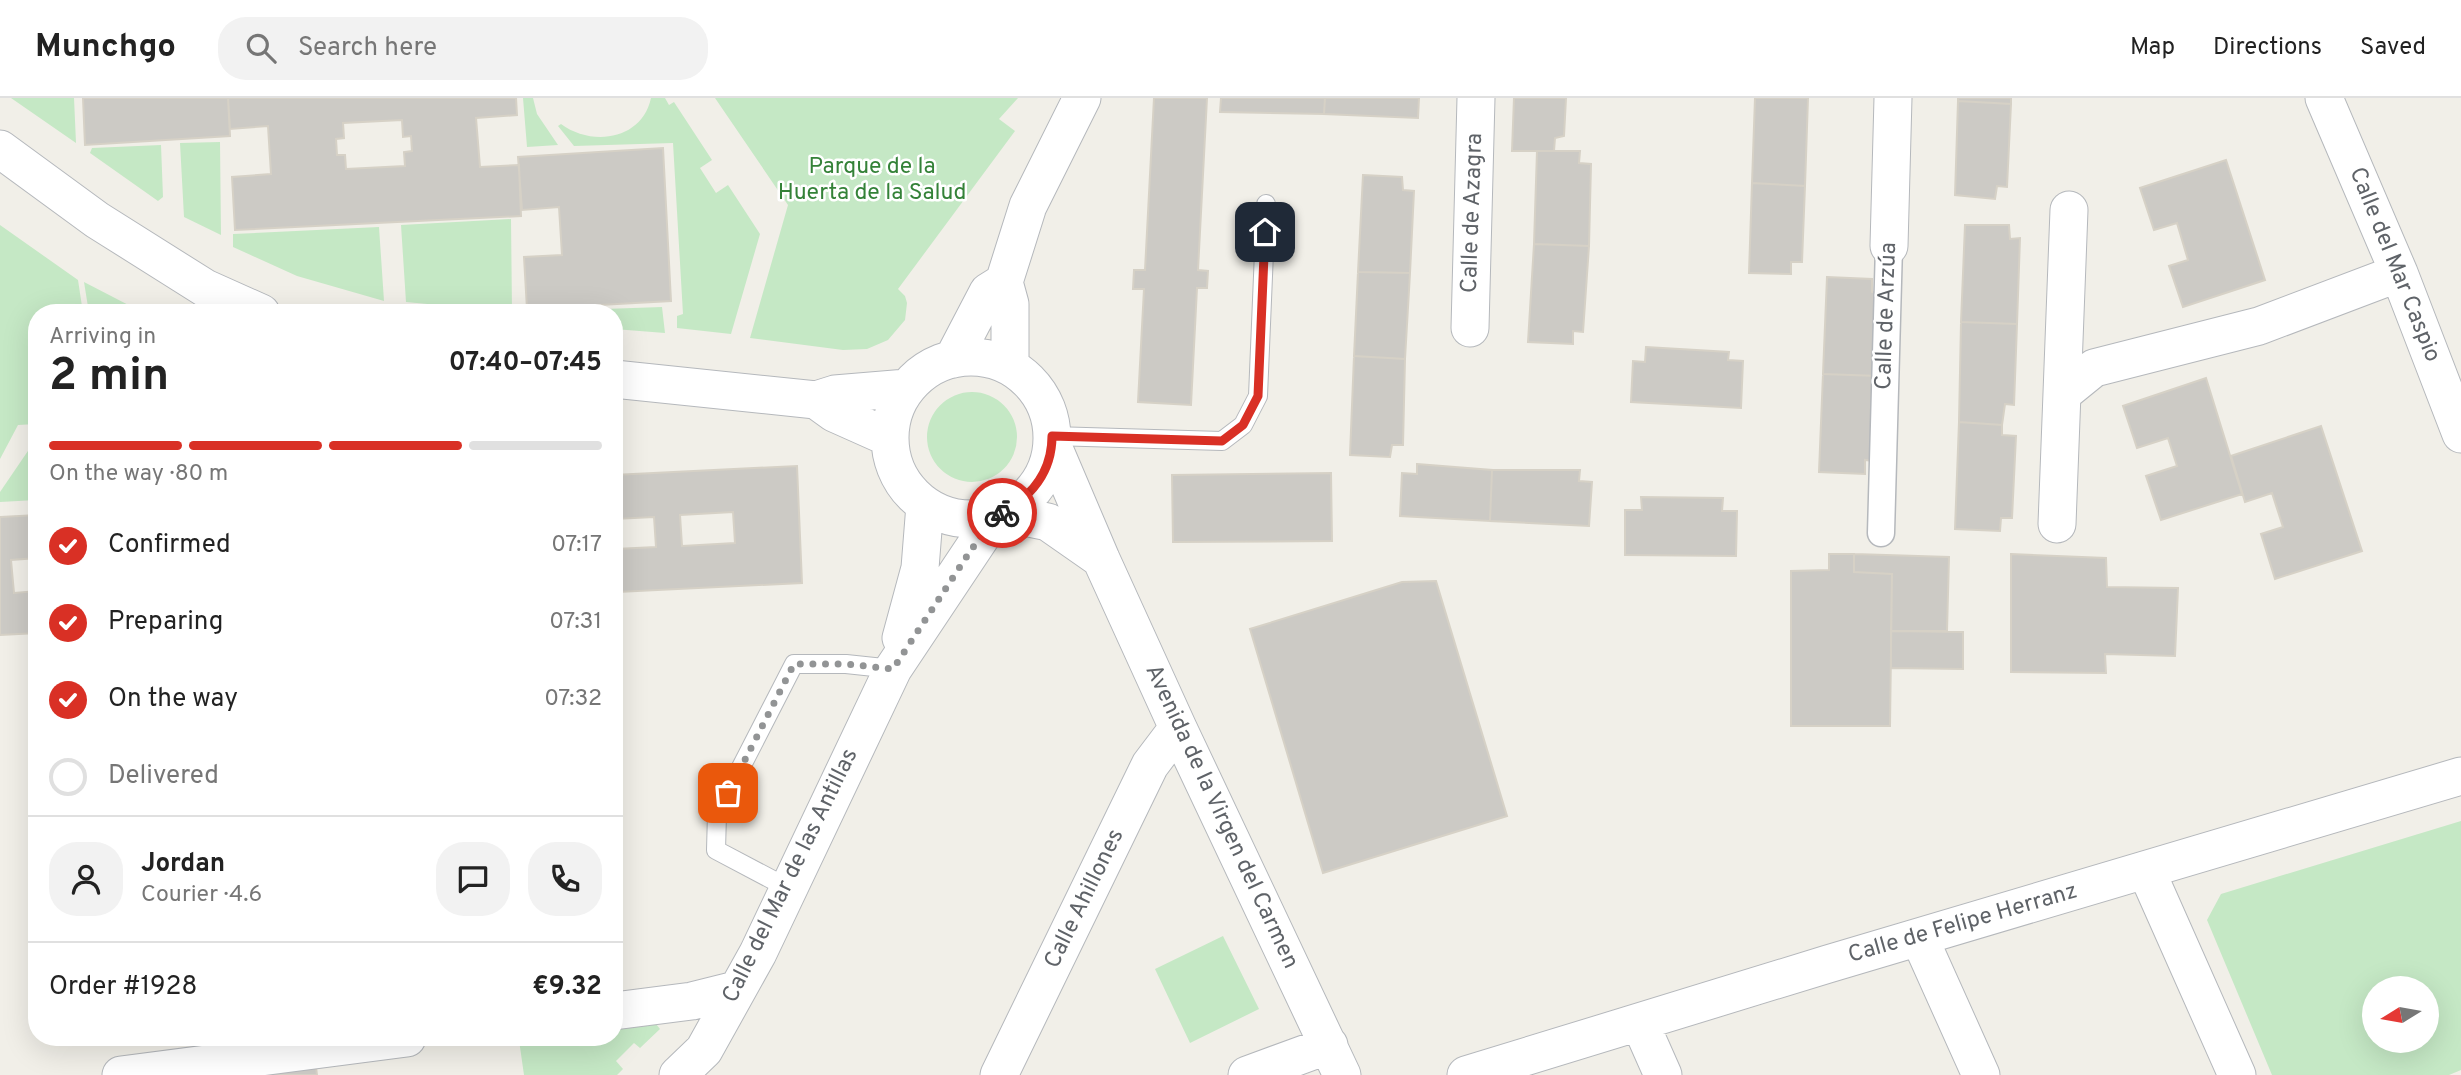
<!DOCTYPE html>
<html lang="en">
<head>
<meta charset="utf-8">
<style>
	body { margin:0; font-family:Overpass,sans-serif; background:#f2f2f2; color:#222; height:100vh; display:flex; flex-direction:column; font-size:26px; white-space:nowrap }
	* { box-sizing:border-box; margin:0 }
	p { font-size:23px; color:#767676 }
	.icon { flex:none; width:38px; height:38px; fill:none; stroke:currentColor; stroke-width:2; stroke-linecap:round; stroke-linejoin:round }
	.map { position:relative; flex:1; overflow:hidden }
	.details { position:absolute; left:28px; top:206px; width:595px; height:742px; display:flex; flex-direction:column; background:#fff; border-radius:28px; box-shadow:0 7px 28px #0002 }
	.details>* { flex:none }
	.needle { width:46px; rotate:259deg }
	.tools { position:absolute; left:2362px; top:878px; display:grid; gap:14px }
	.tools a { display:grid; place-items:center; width:77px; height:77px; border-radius:50%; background:#fff; box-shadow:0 7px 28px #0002; font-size:35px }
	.pin { position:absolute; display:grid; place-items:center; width:60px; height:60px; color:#fff; margin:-30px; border-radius:14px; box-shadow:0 4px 10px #0006 }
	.courier { position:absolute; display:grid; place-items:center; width:70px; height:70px; margin:-35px; border:5px solid #d93025; border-radius:50%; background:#fff; color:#222; box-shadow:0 2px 9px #0007 }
	.headline em { font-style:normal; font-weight:700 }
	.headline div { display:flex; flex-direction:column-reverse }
	.headline { display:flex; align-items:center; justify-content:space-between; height:119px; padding:0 21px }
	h1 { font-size:46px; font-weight:700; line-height:52px }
	.bar { display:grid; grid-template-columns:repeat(4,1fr); gap:10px 7px; align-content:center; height:84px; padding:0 21px }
	.bar i { height:9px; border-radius:5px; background:#e0e0e0 }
	.bar .selected { background:#d93025 }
	.bar p { grid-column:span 4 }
	.line { display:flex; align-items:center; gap:18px; padding:0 21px; border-top:2px solid #e0e0e0 }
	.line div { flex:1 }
	.round { display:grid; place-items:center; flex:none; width:74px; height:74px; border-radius:28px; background:#f2f2f2 }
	ol { padding:0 21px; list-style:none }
	li { display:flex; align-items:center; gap:21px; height:77px }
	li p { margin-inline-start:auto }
	li .icon { padding:7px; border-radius:50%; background:#d93025; color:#fff; stroke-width:4 }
	li:last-child { color:#767676 }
	li i { width:38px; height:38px; border:4px solid #e0e0e0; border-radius:50% }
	header { display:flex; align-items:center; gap:42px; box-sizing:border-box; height:98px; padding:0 35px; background:#fff; border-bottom:2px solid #e0e0e0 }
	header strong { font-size:33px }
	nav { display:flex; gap:38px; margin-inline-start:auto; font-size:24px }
	.search { width:490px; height:63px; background:#f2f2f2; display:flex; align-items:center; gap:18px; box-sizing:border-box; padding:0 24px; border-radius:28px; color:#767676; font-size:26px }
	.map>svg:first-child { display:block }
	.green { fill:#c5e8c5; fill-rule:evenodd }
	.building { fill:#cccac5; stroke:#d6d1c6; stroke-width:2; fill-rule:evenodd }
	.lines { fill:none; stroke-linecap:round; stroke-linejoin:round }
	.service-casing { stroke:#b5b8bc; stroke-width:20 }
	.pedestrian-casing { stroke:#b5b8bc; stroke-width:29 }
	.minor-casing { stroke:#b5b8bc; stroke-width:39 }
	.service { stroke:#fff; stroke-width:18 }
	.pedestrian { stroke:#fff; stroke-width:26 }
	.minor { stroke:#fff; stroke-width:37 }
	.done { stroke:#929495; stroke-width:7; stroke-dasharray:0 12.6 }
	.route { stroke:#d93025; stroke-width:9 }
	.labels { text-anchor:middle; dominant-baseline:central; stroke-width:5; stroke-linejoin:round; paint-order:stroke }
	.park-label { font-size:23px; fill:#348238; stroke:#fff }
	.street-label { font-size:23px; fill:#5f6368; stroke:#fff }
</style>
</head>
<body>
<header>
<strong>Munchgo</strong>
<div class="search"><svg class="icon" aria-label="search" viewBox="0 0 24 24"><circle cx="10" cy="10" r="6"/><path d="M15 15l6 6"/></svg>Search here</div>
<nav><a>Map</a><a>Directions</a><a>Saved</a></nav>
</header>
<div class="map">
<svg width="2461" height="977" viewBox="0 0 2461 977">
	<rect width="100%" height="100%" fill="#f1efe8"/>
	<path class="green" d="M11,0H74L76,45Z
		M523,0H533L537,16L558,47L527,49Z
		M651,0H665L669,7L674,4L712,62L700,70L716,95L728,87L760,136L731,236L677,230V218L683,216L673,45L574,48L558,28L561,26C592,49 642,42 651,0Z
		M715,0H1018L999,21L1015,33L898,191L905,198L907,205L905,222L888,242L867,251L843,252L750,240L788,107Z
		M220,44L221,137L184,119L180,45Z
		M161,47L163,99L158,103L90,55L92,50Z
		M511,121L512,214L406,204L401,127Z
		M0,127L78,182L83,215H37V326L18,327L0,361Z
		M379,129L384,203L297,178L233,149V136Z
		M84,184L142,214L141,215H89Z
		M662,209L665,235L614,231V215H604V211Z
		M927 339a45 45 0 1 1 90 0a45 45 0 1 1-90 0Z
		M32,347L36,402L0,404V394Z
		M2461,723V972L2449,977H2272L2207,822L2221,796ZM2375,891H2427V943H2375Z
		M1223,838L1259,911L1190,945L1155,871Z
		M652,921L660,931L640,950L634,945L616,963L623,971L617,977H524L519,942L614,940V927Z"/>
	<path class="building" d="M83,0H228L230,38L85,47Z
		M228,0H516L517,17L476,20L480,69L519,67L521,118L235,132L232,79L271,76L268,28L230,31ZM402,22L403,39L411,38L412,53L404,54L405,68L346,71L345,57H337L336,41L344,40L343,25Z
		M1154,0H1207L1198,172L1208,173L1207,190H1197L1191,307L1138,304L1144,191H1133L1134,172H1145Z
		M1221,0H1325L1324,16L1220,14Z
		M1325,0H1419L1418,20L1324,16Z
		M1514,0H1566L1564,38L1555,40L1554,53H1512Z
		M1755,0H1808L1805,88L1752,85Z
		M1958,0H2011V6L1958,3Z
		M1958,3L2011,6L2007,89L1997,88L1995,101L1955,97Z
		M663,50L671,203L527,211L524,159L562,157L559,109L522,112L518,59Z
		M1537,53H1580L1579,65L1591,66L1589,148L1534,146Z
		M2226,62L2265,182L2183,209L2169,168L2188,162L2177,125L2154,132L2140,90Z
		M1363,77L1402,79L1403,92L1414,93L1410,175L1358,174Z
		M1752,85L1805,88L1802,164H1791V176L1749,175Z
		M1965,127H2009L2010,141L2020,140L2017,226L1961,224Z
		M1534,146L1589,148L1583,234L1573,233V246L1528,244Z
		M1358,174L1410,175L1405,261L1354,258Z
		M1827,179L1872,181V194L1879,195L1878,278L1823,276Z
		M1961,224L2017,226L2014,307L2005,306L2002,327L1959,324Z
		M1646,249L1729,254L1728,262L1743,263L1741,310L1631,304L1633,263L1645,264Z
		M1354,258L1405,261L1403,347H1392L1390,359L1350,357Z
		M1823,276L1878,278L1873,363L1865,362V376L1819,374Z
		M2206,280L2242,396L2161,422L2146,378L2177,368L2168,340L2137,350L2123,308Z
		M1959,324L2002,327V337L2016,338L2012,420H2001L2000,433L1955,431Z
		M2321,328L2362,453L2275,481L2261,436L2283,429L2272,395L2245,404L2231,358Z
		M1417,366L1492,372L1490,423L1400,418L1402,375L1417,376Z
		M797,368L802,485L618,494L616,451L656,449L654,419L615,421L614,377ZM733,414L735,445L682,448L680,417Z
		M1492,372H1580L1579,383L1592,384L1589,428L1490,423Z
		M1331,375L1332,443L1173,444L1172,377Z
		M1641,399L1723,400L1722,413H1737L1736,458L1625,457V412H1642Z
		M37,417V460L11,462L14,495L37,493V535L0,537V419Z
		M614,451H616L618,494H614Z
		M1829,456H1854V474L1892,476L1890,628H1791V473L1829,472Z
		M1854,456L1949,459L1947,533H1891L1892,476L1854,474Z
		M2011,456L2106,460L2107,489L2178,490L2175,558L2105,556L2106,575L2011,574Z
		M1436,483L1507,718L1323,775L1250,531L1402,484Z
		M614,526H620L622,570H614Z
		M1891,533L1963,534V571L1891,570Z
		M316,969L317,977H258Z"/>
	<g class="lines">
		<defs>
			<path id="service" d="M1052,338L1222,343L1243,327L1258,298L1266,106
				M788,790L716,752L717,716L794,566H846L893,571"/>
			<path id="pedestrian" d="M1881,435L1889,148"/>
			<path id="minor" d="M2324,0L2399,175L2461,336
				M0,51L97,122L205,190L261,215
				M1889,148L1893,0
				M1470,230L1476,0
				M890 340a81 81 0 1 1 162 0a81 81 0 1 1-162 0Z
				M953,261L988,194L1004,184
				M1010,268V206L1004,184L1028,108L1082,0
				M614,281L816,302L835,296L907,290
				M2062,296L2094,270L2259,228L2399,175
				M816,302L834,315L890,340
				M1052,346L1101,461L1178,630L1342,977
				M1004,415L1048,424L1101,461
				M2057,426L2069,112
				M901,540L920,470L925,407
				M2146,772L2237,977
				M1919,839L1981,977
				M614,913L692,903L736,892
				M1640,925L1663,977
				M121,977L407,940
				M678,977L704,952L758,855L893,571L995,418
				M999,977L1150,667L1178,630
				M1247,977L1329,947
				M1466,977L1828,866L2461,678"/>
		</defs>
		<use href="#service" class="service-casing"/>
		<use href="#pedestrian" class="pedestrian-casing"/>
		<use href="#minor" class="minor-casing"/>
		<use href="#service" class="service"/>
		<use href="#pedestrian" class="pedestrian"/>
		<use href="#minor" class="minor"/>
	</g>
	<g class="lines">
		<path class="done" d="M728,695L794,566H846L893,571L969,455L995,418L1002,415"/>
		<path class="route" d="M1002,415C1031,399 1052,374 1052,338L1222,343L1243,327L1258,298L1265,134"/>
	</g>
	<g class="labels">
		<g class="park-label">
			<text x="872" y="69">Parque de la<tspan x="872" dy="26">Huerta de la Salud</tspan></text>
		</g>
		<g class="street-label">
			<text transform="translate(1473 115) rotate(-88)">Calle de Azagra</text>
			<text transform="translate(2394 167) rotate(68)">Calle del Mar Caspio</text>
			<text transform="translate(1887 218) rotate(-88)">Calle de Arzúa</text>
			<text transform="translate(1221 719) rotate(65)">Avenida de la Virgen del Carmen</text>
			<text transform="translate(791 778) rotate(-64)">Calle del Mar de las Antillas</text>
			<text transform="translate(1085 801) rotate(-64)">Calle Ahillones</text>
			<text transform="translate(1963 826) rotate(-16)">Calle de Felipe Herranz</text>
		</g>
	</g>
</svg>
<div class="tools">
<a><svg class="needle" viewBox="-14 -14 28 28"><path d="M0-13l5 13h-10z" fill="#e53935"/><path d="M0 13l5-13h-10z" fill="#767676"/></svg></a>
</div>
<div class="pin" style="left:728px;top:695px;background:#ea580c"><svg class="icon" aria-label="bag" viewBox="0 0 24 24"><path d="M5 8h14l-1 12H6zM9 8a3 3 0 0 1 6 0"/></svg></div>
<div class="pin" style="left:1265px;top:134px;background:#1f2937"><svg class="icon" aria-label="home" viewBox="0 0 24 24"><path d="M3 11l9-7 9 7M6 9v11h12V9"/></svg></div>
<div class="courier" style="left:1002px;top:415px"><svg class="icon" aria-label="bike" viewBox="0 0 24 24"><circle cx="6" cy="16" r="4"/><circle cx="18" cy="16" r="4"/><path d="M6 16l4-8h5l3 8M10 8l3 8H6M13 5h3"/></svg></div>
<section class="details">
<div class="headline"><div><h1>2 min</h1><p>Arriving in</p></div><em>07:40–07:45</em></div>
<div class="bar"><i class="selected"></i><i class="selected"></i><i class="selected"></i><i></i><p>On the way · 80 m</p></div>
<ol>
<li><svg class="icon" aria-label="check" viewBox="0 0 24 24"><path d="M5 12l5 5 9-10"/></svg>Confirmed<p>07:17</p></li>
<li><svg class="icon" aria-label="check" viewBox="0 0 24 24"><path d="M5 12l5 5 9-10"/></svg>Preparing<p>07:31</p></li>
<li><svg class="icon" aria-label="check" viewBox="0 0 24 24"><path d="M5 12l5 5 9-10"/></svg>On the way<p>07:32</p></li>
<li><i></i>Delivered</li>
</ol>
<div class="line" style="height:126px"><a class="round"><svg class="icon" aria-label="person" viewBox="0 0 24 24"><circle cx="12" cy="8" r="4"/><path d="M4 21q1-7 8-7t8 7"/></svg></a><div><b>Jordan</b><p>Courier · 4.6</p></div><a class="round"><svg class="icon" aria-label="chat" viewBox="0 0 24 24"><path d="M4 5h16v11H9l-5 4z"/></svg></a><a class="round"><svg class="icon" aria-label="phone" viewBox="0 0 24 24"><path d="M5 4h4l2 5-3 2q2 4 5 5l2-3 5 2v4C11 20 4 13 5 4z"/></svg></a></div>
<div class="line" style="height:91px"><div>Order #1928</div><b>€9.32</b></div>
</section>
</div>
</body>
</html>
